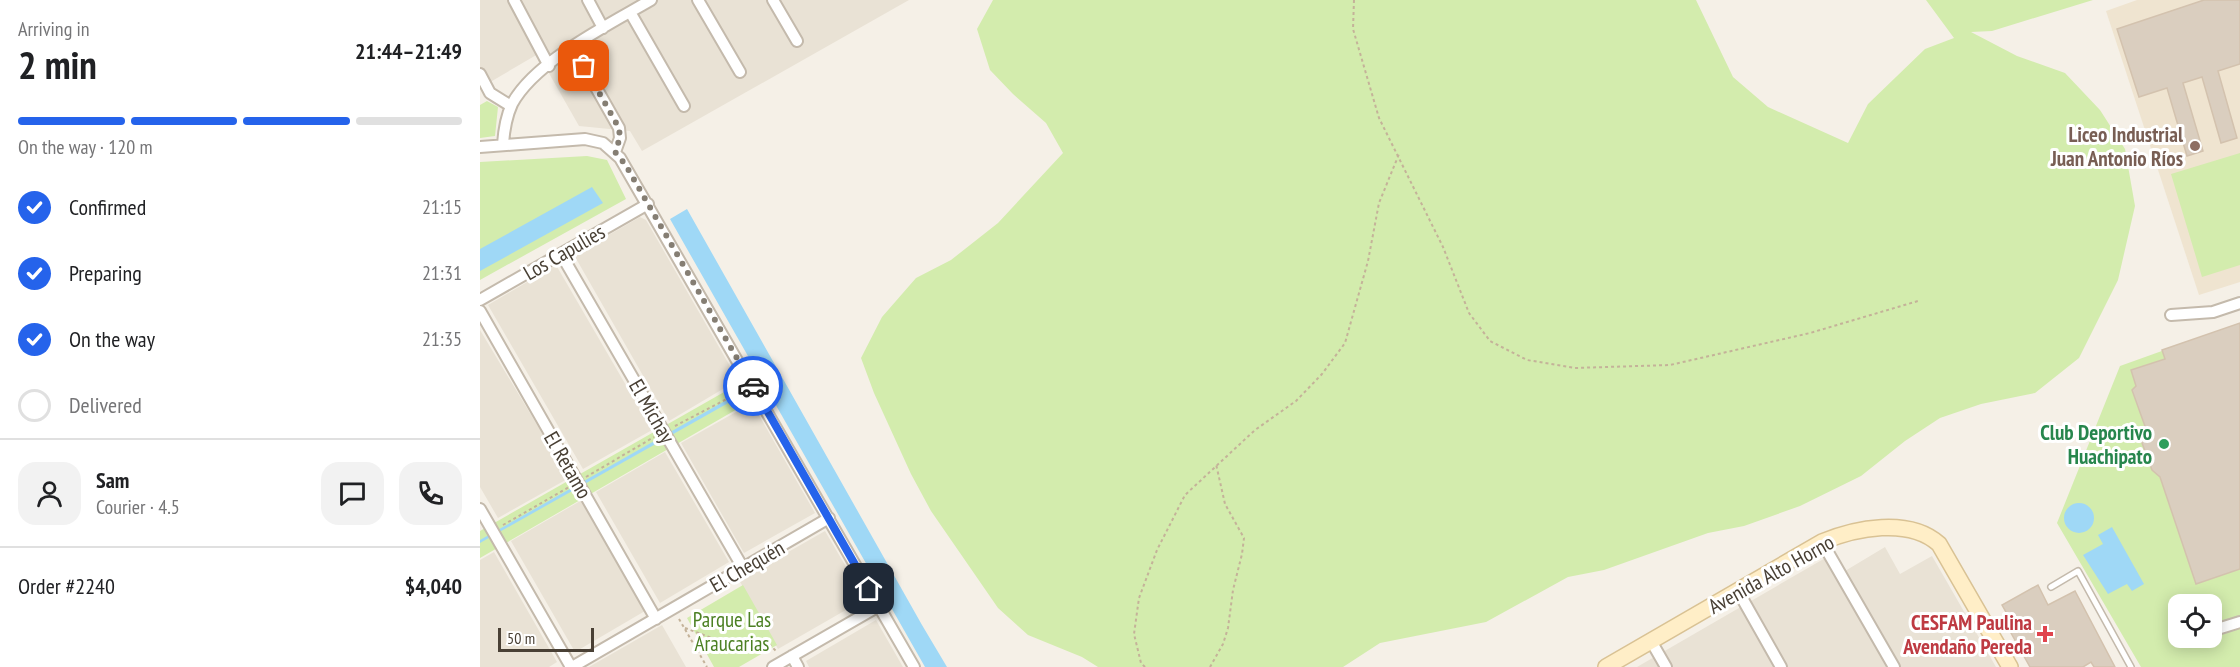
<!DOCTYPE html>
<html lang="en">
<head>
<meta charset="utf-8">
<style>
	body { margin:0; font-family:"PT Sans Narrow",sans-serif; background:#f2f2f2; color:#202124; height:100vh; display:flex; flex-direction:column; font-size:22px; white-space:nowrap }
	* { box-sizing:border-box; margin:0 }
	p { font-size:20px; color:#757577 }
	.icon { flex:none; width:33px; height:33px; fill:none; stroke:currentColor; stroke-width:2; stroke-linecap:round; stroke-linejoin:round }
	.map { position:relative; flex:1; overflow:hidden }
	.panel { display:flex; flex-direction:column; background:#fff; width:480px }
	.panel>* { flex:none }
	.controls { position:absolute; left:1688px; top:594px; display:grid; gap:12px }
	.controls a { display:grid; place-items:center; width:54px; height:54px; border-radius:12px; background:#fff; box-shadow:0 3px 15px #0003; font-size:30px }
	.scale { position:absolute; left:18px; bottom:15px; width:96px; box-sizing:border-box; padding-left:6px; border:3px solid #494035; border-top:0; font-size:16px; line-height:21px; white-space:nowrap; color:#494035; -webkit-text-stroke:4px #fff; paint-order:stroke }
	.pin { position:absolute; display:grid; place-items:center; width:51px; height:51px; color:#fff; margin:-26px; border-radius:12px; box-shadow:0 3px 9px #0006 }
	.courier { position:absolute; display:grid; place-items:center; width:60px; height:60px; margin:-30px; border:4px solid #2563eb; border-radius:50%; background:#fff; color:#222; box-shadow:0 2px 8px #0007 }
	.summary em { font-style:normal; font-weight:800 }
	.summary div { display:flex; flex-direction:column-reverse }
	.summary { display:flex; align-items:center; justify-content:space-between; height:102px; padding:0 18px }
	h1 { font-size:39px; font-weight:800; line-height:45px }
	.bar { display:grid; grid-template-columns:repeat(4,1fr); gap:9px 6px; align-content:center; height:72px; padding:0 18px }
	.bar i { height:8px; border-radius:4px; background:#e0e0e0 }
	.bar .current { background:#2563eb }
	.bar p { grid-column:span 4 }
	.line { display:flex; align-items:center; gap:15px; padding:0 18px; border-top:2px solid #e0e0e0 }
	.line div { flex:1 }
	.round { display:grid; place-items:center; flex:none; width:63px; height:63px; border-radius:18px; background:#f2f2f2 }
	ol { padding:0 18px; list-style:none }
	li { display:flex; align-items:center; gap:18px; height:66px }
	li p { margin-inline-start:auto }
	li .icon { padding:6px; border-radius:50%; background:#2563eb; color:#fff; stroke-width:4 }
	li:last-child { color:#757577 }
	li i { width:33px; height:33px; border:3px solid #e0e0e0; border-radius:50% }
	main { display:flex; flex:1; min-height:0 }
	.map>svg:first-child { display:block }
	.residential { fill:#e9e2d5 }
	.education { fill:#efe4d0 }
	.green { fill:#d3ecad; fill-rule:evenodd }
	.water { fill:#9fd8f6 }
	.building { fill:#dacebf; stroke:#d3c2ae; stroke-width:1.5 }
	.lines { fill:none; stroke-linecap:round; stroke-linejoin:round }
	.lane-casing { stroke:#c4baac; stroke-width:8 }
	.street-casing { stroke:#c4baac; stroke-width:14 }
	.secondary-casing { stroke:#d9c294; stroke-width:18 }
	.path { stroke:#c4b299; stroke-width:2; stroke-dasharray:3 3; stroke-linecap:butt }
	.lane { stroke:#fff; stroke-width:5 }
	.street { stroke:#fff; stroke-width:10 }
	.secondary { stroke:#ffeec7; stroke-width:15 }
	.done { stroke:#857e73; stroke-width:6; stroke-dasharray:0 10.8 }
	.route { stroke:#2563eb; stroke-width:8 }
	.education-dot { fill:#8d6e63; stroke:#fff; stroke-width:2 }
	.leisure-dot { fill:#2e9e5b; stroke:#fff; stroke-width:2 }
	.health-dot { fill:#e0444e; stroke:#fff; stroke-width:2 }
	.labels { text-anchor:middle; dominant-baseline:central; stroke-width:6; stroke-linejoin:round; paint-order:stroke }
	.education-label { font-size:21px; font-weight:bold; fill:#785e54; stroke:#fff; text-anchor:end }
	.street-label { font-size:21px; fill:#494035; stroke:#fff }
	.leisure-label { font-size:21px; font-weight:bold; fill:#27864d; stroke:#fff; text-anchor:end }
	.park-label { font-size:21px; fill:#4c8023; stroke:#fff }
	.health-label { font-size:21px; font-weight:bold; fill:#be3a42; stroke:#fff; text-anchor:end }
</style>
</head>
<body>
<main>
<section class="panel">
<div class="summary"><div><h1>2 min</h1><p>Arriving in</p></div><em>21:44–21:49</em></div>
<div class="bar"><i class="current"></i><i class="current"></i><i class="current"></i><i></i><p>On the way · 120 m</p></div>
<ol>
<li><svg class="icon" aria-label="check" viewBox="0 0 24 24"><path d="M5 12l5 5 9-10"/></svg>Confirmed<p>21:15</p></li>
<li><svg class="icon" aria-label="check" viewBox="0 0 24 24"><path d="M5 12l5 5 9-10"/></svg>Preparing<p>21:31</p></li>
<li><svg class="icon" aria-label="check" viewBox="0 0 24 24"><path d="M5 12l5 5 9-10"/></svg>On the way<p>21:35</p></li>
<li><i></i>Delivered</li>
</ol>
<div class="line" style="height:108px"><a class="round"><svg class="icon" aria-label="person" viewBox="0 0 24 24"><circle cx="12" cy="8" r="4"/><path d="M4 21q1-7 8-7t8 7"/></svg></a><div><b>Sam</b><p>Courier · 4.5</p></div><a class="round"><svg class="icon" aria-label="chat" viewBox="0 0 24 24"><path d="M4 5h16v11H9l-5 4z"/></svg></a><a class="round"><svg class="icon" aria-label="phone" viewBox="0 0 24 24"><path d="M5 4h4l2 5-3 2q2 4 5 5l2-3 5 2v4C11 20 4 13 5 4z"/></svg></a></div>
<div class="line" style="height:78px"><div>Order #2240</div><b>$4,040</b></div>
</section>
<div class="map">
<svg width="1760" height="667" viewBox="0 0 1760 667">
	<rect width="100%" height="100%" fill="#f5f0e7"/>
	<path class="residential" d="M0,0H429L162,151L150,131L99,126L58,54L0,88Z
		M160,217L166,220L258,380L189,421L94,255Z
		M76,265L172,430L103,469L8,305Z
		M0,330L89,478L18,518L0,487Z
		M272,403L335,513L264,553L201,443Z
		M185,452L249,562L180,603L116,492Z
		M102,500L165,611L95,652L31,541Z
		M345,531L385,599L298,649L259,580Z
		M1405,547L1420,574L1452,556L1516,667H1157L1347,557L1355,577Z
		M14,552L77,662L69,667H0V560Z
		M396,620L423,667H329L326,661Z
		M182,625L206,667H109Z"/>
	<path class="education" d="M1657,0H1760V282L1719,295L1626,11Z"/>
	<path class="green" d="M513,0H1216L1253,77L1288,107L1368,143L1388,104L1445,49L1474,38L1446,0H1613L1512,31L1491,32L1537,56L1585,73L1620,110L1645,149L1655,206L1638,280L1599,358L1555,393L1501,404L1460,418L1425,441L1381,476L1320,506L1264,526L1228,533L1124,570L1088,577L1006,622L900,643L863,667H618L602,657L548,635L518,608L451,511L431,474L394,393L381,358L402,317L436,278L471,260L518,223L583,153L566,123L533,94L510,70L497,29Z
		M7,101L18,107L15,136L0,138V105Z
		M1760,153V265L1722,277L1691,174Z
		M107,156L127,160L146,199L0,280V162Z
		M1760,323V667H1661L1577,523L1640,366ZM1698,604H1731V638H1698Z
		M274,375L285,393L0,558V531Z
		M263,585L297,645L259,667H234L207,618Z"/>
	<path class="water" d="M112,187L123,203L0,271V249Z
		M207,209L442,625L467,667H445L190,219Z
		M280,381L282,384L0,543V540Z
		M1584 518a15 15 0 1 1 30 0a15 15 0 1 1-30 0Z
		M1632,527L1664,584L1652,591L1647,584L1628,594L1603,555L1623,544L1618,535Z"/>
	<path class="building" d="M1724,0H1760V64L1738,71L1757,138L1741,143L1722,77L1703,83L1723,151L1707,156L1687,88L1659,97L1637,29Z
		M1760,323V569L1716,584L1680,477L1672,470L1658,432L1666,429L1652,390L1656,386L1651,370L1685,359L1682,350Z
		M1558,585L1568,605L1595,591L1635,667H1614L1611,662L1603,667H1550L1526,624L1531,621L1522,605Z"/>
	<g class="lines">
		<defs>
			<path id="lane" d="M1571,587L1598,571L1651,667"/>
			<path id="street" d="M34,0L69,66
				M108,0L123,28
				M218,0L260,72
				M293,0L317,41
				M150,12L204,106
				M93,47L139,128L140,138L135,152
				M0,74L10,93
				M10,93L31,106
				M23,144C24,130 26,117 32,104C55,61 130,24 171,0
				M0,147L105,139L123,143L140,158L434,667
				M81,254L263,568
				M0,300L168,204
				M0,311L176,619
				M1691,315L1733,312L1760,303
				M0,509L91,667
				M1342,542L1414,667
				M1258,591L1301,667
				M1731,631L1760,622
				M1171,641L1186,667
				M312,656L318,667
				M92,667L349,518
				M293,667L399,606"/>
			<path id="secondary" d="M1126,667L1342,542C1375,528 1429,517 1459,544L1530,667"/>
		</defs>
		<use href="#lane" class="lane-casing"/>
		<use href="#street" class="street-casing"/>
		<use href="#secondary" class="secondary-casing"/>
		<path class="path" d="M874,0L873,29L899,118L963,247L989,313L1010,341L1047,360L1095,368L1190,365L1330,333L1438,301
			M195,426L262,391
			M106,477L174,437
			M23,525L89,487
			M199,619L227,667
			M205,628L272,653L290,645L297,652
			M665,667L661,663L654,634L659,598L677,550L705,495L775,430L816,401L842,374L865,343L888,261L899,203L919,154
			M730,667L743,644L748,628L753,590L762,554L764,538L745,504L736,464"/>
		<use href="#lane" class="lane"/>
		<use href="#street" class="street"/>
		<use href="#secondary" class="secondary"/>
	</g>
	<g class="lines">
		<path class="done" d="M104,66L139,128L140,138L135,152L145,164L273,386"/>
		<path class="route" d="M273,386L389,589"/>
	</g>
	<circle class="education-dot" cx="1715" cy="146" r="6"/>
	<circle class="leisure-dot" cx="1684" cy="444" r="6"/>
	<path class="health-dot" d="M1562 625h6v6h6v6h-6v6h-6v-6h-6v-6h6z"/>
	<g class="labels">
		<g class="education-label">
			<text x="1703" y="134">Liceo Industrial<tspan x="1703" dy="24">Juan Antonio Ríos</tspan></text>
		</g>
		<g class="street-label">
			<text transform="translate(84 252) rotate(-30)">Los Capulies</text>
			<text transform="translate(172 411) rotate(60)">El Michay</text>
			<text transform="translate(88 465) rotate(60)">El Retamo</text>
			<text transform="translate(267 566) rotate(-30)">El Chequén</text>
			<text transform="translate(1291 574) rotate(-29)">Avenida Alto Horno</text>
		</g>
		<g class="leisure-label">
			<text x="1672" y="432">Club Deportivo<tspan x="1672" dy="24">Huachipato</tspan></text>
		</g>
		<g class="park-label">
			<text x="252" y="619">Parque Las<tspan x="252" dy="24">Araucarias</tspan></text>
		</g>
		<g class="health-label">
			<text x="1552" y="622">CESFAM Paulina<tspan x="1552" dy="24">Avendaño Pereda</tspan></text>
		</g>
	</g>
</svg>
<div class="controls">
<a><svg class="icon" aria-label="locate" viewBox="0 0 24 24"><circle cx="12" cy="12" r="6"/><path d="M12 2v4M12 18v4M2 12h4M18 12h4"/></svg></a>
</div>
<div class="scale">50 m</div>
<div class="pin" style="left:104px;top:66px;background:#ea580c"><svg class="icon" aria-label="bag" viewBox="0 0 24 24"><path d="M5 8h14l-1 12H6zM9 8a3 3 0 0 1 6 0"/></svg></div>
<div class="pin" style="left:389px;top:589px;background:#1f2937"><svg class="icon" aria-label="home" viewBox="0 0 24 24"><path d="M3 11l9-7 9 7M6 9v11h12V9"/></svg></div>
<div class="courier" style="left:273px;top:386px"><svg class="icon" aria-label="car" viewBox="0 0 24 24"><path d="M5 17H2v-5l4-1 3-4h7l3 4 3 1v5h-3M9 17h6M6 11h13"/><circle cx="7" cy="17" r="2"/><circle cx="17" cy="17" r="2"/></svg></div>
</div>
</main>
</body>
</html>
